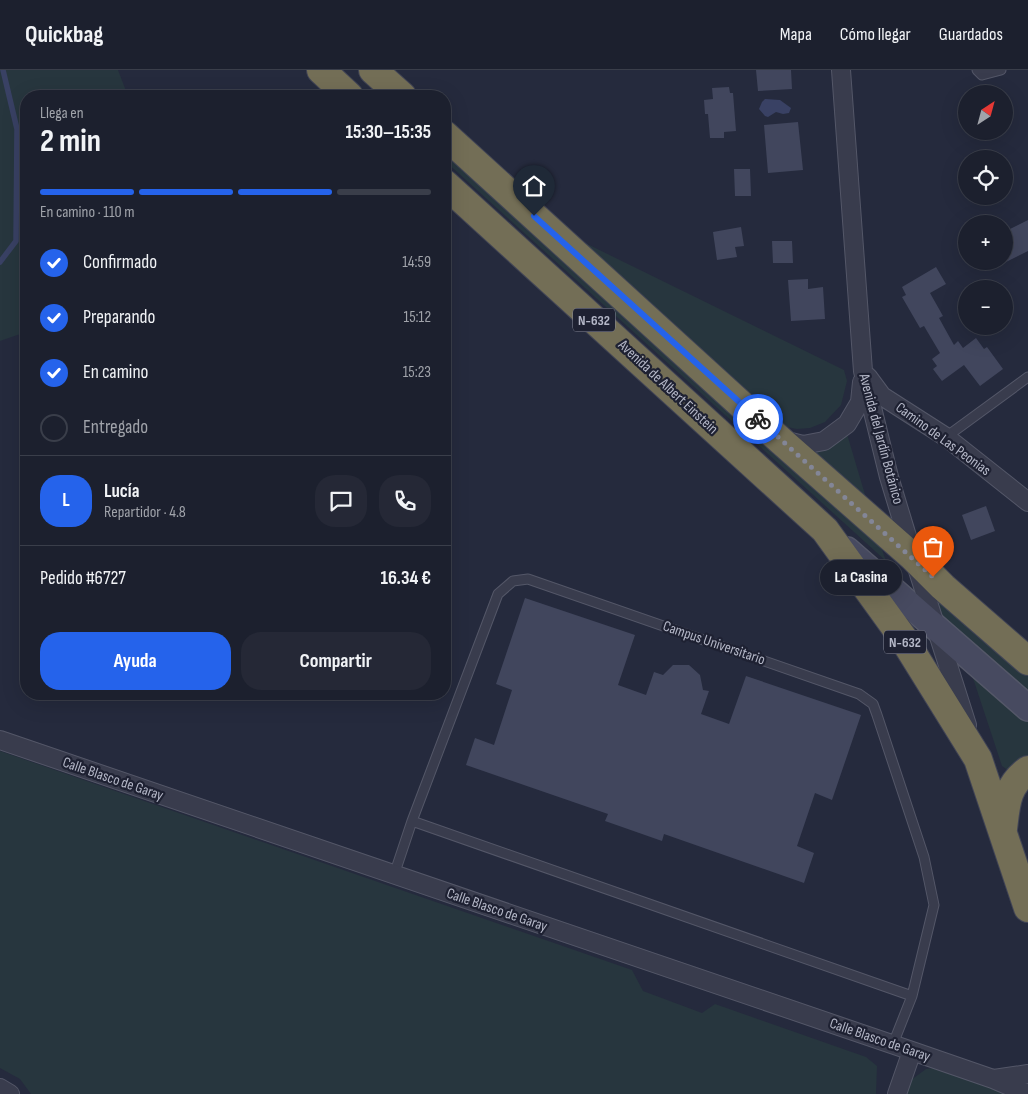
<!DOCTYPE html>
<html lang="es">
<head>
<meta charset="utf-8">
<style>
	body { margin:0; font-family:"Sofia Sans Condensed",sans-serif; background:#252836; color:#f1f3f6; height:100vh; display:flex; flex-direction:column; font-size:19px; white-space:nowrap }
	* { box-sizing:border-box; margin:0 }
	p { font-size:16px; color:#a0a3aa }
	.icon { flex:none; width:28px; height:28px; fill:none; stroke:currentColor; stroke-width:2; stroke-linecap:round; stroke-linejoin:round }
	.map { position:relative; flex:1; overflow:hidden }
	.details { position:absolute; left:20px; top:20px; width:431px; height:610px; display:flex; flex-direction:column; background:#1c202e; border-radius:20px; box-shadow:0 5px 20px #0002,0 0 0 1px #3a3e4a }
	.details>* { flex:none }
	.needle { width:32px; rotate:36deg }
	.controls { position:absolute; left:958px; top:15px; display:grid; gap:10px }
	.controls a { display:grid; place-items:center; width:55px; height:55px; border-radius:50%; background:#1c202e; box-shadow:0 5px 20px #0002,0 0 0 1px #3a3e4a; font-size:25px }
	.pin { position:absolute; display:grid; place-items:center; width:42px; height:42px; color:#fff; margin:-51px -21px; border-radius:50% 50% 50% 0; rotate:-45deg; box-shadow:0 0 5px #0007 }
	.pin .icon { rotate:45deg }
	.courier { position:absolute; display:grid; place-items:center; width:50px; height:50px; margin:-25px; border:4px solid #2563eb; border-radius:50%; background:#fff; color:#222; box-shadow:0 1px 6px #0007 }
	.bubble { position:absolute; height:35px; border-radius:18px; background:#1c202e; box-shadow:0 5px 20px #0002,0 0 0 1px #3a3e4a; font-size:16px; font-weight:700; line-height:35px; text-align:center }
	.overview em { font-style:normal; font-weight:700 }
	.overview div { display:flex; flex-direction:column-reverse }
	.overview { display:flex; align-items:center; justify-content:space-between; height:85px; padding:0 20px }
	h1 { font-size:32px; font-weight:700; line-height:38px }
	.bar { display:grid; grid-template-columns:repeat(4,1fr); gap:8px 5px; align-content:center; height:60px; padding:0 20px }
	.bar i { height:6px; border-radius:4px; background:#3a3e4a }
	.bar .selected { background:#2563eb }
	.bar p { grid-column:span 4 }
	.line { display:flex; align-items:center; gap:12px; padding:0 20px; border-top:1px solid #3a3e4a }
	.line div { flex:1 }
	.round { display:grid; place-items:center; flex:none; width:52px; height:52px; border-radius:20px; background:#252836 }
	ol { padding:0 20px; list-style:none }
	li { display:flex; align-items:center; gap:15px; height:55px }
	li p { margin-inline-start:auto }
	li .icon { padding:5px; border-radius:50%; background:#2563eb; color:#fff; stroke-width:4 }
	li:last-child { color:#a0a3aa }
	li i { width:28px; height:28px; border:2px solid #3a3e4a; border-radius:50% }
	.action { display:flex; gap:10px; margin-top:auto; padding:10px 20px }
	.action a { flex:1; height:58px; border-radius:20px; background:#2563eb; color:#fff; font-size:20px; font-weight:700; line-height:58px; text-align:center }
	.action a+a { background:#252836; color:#f1f3f6 }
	header { display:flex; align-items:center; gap:30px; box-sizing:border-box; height:70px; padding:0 25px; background:#1c202e; border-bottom:1px solid #3a3e4a }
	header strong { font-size:24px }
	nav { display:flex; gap:28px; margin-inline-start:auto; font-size:18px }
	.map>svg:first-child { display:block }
	.green { fill:#27363e }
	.water { fill:#394164 }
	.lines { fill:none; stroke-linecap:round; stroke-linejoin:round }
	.stream { stroke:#394164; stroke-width:5.5 }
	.building { fill:#41465d }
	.lane-casing { stroke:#545768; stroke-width:11 }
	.street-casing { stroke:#545768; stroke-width:20 }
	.secondary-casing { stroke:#545768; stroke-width:28 }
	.highway-casing { stroke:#414455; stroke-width:30 }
	.lane { stroke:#393c4d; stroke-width:9 }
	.street { stroke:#393c4d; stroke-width:18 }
	.secondary { stroke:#474a60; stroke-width:25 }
	.highway { stroke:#736e56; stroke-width:28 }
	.done { stroke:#838697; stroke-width:5; stroke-dasharray:0 9 }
	.route { stroke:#2563eb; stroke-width:6 }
	.labels { text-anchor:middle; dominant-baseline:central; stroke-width:4.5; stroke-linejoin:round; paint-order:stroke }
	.shield { fill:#1e2132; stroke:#888b9b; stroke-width:1 }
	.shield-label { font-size:14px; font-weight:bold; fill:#b5b8c8 }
	.street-label { font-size:15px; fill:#b5b8c8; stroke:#1e2132 }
</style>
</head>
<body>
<header>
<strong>Quickbag</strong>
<nav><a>Mapa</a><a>Cómo llegar</a><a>Guardados</a></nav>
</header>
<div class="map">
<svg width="1028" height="1024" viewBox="0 0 1028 1024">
	<rect width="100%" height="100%" fill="#252a3d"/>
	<path class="green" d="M0,0H118L128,26H26V262L0,271Z
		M445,80L880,474L886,491L445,91Z
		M579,170L844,300L847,311L841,335L825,352L810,358L797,359L787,357L774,347Z
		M847,364L869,438L808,380Z
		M913,487L1028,591V638L934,557Z
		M970,599L1028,649V688L1012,703L1002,696Z
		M0,681L632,900L643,921L702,943L715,934L866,987L877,996L876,1024H31L20,1009L0,998Z
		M952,995L1028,1024H897L899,1019L926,999Z"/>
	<path class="water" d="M765,29L780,30L791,38L789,43L783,44L776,42L768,47L765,46L759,39L762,32Z"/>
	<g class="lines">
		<path class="stream" d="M0,192L16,171L17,59L3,0"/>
	</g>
	<path class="building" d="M756,0H791L792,19L758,21Z
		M729,17L730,23H733L736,61L724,62V68H710L708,44H705L704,30L713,29L712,18Z
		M798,52L803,100L768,103L764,55Z
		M734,99H750L751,126H735Z
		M1028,150V181L1004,193V162Z
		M741,157L744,176L735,177L737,187L717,190L713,162Z
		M772,171H792L793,193H773Z
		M936,197L946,214L930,223L943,246L939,248L954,275L958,271L963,278L976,268L984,279L987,277L1003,299L980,316L964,295L942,311L933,299L937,296L932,289L940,283L924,256L920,258L902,227L906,225L902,217Z
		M808,209V219L823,217L825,249L791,251L788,210Z
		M986,436L995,461L971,470L962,445Z
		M525,528L635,565L618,615L646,625L654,602L663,605L673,595H689L700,605L703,620L709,621L701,644L729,654L746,606L861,645L832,730L815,723L797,776L814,783L804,813L664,764L662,771L605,751L608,744L466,695L475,668L494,675L512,620L496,614Z"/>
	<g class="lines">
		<defs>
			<path id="lane" d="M977,0L982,5L1001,0
				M946,367L1028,307
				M412,751L498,524L513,511L528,509L859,624L873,634L877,645L924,787L934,835L912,926L893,974
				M394,805L412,751L912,926"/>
			<path id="street" d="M841,0L863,301L889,407L906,463L967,655
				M868,307L882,326L946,367L1028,432
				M783,370L803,375L824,371L847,354L860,332L862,312
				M0,670L912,981L993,1009L1028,1024
				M994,1009L1028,1004
				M0,1018L10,1024
				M897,1024L912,981"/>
			<path id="secondary" d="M847,480L1028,638"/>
			<path id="highway" d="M321,0L349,26
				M373,0L402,26
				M445,65L780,370L913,487L943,517L1028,591
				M445,114L825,460L903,568L978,689L1028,838
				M1003,759C1006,735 1006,716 1028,700"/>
		</defs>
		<use href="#lane" class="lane-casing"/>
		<use href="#street" class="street-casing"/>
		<use href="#secondary" class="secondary-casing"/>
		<use href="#highway" class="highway-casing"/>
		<use href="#lane" class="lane"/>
		<use href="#street" class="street"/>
		<use href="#secondary" class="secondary"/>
		<use href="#highway" class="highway"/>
	</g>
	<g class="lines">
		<path class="done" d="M758,349L933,507"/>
		<path class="route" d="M534,146L758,349"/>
	</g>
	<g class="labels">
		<g class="shield">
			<rect x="573" y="238.5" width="42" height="23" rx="4"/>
			<rect x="884" y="560.5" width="42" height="23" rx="4"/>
		</g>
		<g class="shield-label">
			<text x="594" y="250">N-632</text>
			<text x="905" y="572">N-632</text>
		</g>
		<g class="street-label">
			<text transform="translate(668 317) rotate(43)">Avenida de Albert Einstein</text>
			<text transform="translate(881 369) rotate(75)">Avenida del Jardín Botánico</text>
			<text transform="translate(943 369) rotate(36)">Camino de Las Peonias</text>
			<text transform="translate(714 573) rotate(19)">Campus Universitario</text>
			<text transform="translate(113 709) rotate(19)">Calle Blasco de Garay</text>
			<text transform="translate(497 840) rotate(19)">Calle Blasco de Garay</text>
			<text transform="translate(880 970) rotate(19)">Calle Blasco de Garay</text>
		</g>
	</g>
</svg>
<div class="controls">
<a><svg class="needle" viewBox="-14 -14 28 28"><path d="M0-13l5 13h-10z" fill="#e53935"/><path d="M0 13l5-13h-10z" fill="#a0a3aa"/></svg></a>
<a><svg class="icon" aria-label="locate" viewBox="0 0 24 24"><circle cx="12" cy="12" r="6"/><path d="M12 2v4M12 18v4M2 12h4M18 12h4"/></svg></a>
<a>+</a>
<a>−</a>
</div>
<div class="pin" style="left:933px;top:507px;background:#ea580c"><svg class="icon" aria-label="bag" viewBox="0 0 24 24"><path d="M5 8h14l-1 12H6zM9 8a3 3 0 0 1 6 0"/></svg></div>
<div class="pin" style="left:534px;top:146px;background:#1f2937"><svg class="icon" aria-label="home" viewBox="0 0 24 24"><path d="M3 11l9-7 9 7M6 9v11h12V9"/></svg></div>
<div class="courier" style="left:758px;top:349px"><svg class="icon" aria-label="bike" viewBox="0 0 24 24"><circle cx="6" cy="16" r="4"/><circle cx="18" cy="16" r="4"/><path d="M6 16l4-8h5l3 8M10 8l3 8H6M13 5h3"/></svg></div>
<div class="bubble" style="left:820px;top:490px;width:82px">La Casina</div>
<section class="details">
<div class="overview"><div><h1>2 min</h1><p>Llega en</p></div><em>15:30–15:35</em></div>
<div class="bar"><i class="selected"></i><i class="selected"></i><i class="selected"></i><i></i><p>En camino · 110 m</p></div>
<ol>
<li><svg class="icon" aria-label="check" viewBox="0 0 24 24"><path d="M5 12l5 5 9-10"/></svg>Confirmado<p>14:59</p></li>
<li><svg class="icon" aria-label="check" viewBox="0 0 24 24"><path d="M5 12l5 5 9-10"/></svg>Preparando<p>15:12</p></li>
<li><svg class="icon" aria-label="check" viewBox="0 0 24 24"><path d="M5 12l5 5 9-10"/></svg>En camino<p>15:23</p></li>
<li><i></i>Entregado</li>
</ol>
<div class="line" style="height:90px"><b class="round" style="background:#2563eb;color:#fff">L</b><div><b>Lucía</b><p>Repartidor · 4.8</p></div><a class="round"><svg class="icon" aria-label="chat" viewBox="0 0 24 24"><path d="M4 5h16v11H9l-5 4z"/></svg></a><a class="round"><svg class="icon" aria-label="phone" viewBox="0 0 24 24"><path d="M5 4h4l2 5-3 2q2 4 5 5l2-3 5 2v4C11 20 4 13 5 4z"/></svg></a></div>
<div class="line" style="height:65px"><div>Pedido #6727</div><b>16.34 €</b></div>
<div class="action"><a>Ayuda</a><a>Compartir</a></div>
</section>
</div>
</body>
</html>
